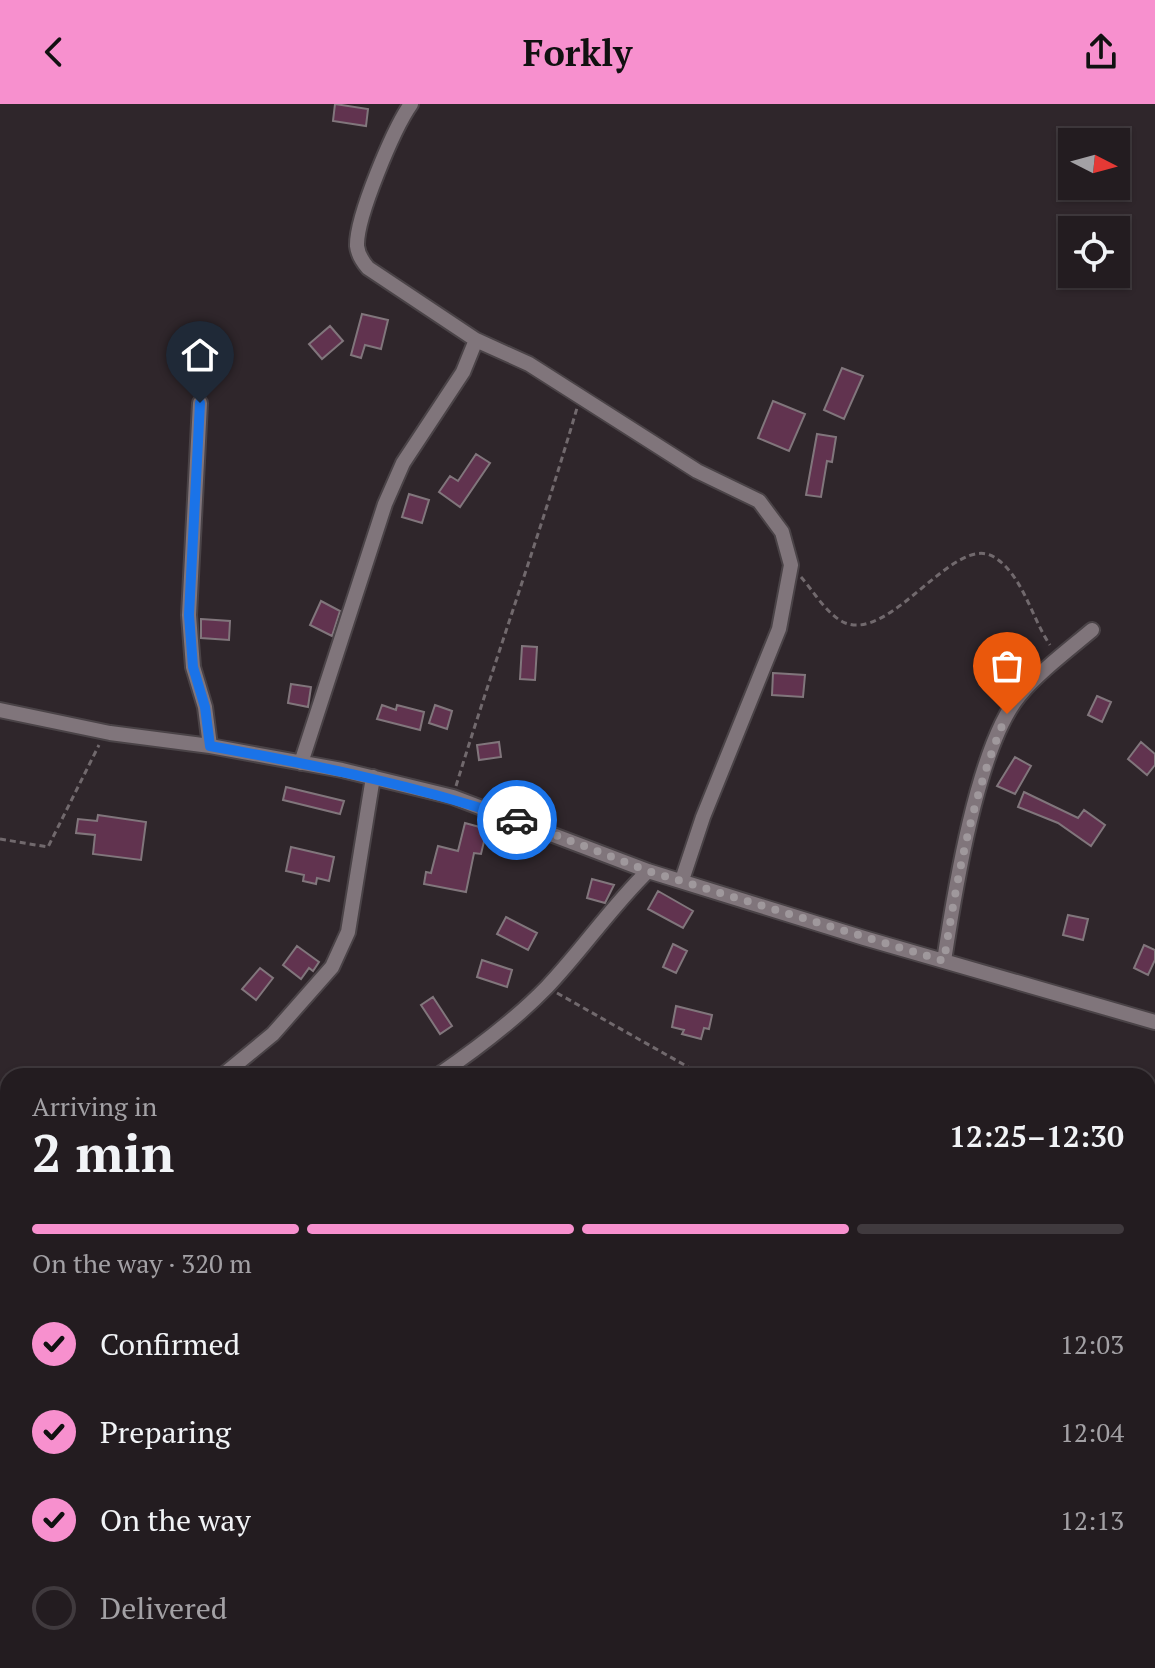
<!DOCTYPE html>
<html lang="en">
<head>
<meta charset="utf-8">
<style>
	body { margin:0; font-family:"PT Serif",serif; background:#2f292d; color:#f1f3f6; height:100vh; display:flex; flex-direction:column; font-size:30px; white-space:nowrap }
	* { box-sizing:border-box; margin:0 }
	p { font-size:26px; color:#a3a1a5 }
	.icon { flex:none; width:44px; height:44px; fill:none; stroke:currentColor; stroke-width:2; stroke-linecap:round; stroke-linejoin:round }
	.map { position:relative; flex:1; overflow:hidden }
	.panel { position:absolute; left:0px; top:964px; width:1156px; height:600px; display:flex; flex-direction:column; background:#231c20; border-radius:24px 24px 0 0; box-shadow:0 2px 6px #0004,0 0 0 2px #403a3e }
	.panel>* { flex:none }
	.needle { width:52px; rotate:96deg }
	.buttons { position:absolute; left:1058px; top:24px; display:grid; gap:16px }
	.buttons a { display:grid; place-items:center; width:72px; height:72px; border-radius:0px; background:#231c20; box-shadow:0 2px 6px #0004,0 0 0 2px #403a3e; font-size:40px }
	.pin { position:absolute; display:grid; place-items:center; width:68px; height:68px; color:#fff; margin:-82px -34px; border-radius:50% 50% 50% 0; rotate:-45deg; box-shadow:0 0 8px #0007 }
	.pin .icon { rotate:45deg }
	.courier { position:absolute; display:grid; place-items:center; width:80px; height:80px; margin:-40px; border:6px solid #1a73e8; border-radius:50%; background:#fff; color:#222; box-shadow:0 2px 10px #0007 }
	.overview em { font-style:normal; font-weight:700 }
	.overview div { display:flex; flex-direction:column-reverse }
	.overview { display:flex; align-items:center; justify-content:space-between; height:136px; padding:0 32px }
	h1 { font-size:52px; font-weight:700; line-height:60px }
	.bar { display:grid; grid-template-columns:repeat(4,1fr); gap:12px 8px; align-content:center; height:96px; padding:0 32px }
	.bar i { height:10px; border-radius:6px; background:#403a3e }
	.bar .on { background:#f790ce }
	.bar p { grid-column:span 4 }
	ol { padding:0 32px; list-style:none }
	li { display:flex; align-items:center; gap:24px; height:88px }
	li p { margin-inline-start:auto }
	li .icon { padding:8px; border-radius:50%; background:#f790ce; color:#111; stroke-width:4 }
	li:last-child { color:#a3a1a5 }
	li i { width:44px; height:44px; border:4px solid #403a3e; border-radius:50% }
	header { display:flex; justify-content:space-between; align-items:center; height:104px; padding:0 32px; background:#f790ce; color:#111; font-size:36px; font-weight:700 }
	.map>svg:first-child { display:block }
	.building { fill:#61334f; stroke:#81767c; stroke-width:2 }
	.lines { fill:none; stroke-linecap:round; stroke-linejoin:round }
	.street-casing { stroke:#4a4347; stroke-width:18 }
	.path { stroke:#71696d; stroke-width:3; stroke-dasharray:6 4; stroke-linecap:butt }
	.street { stroke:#80757b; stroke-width:14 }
	.done { stroke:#9f989c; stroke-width:8; stroke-dasharray:0 14.4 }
	.route { stroke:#1a73e8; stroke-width:10 }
</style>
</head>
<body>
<header><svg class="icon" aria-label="back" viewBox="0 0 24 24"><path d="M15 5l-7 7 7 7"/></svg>Forkly<svg class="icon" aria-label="share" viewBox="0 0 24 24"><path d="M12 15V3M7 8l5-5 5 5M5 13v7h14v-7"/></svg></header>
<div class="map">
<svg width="1155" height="1564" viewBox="0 0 1155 1564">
	<rect width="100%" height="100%" fill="#2f262b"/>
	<path class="building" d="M335,0L368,5L366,22L333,17Z
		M362,210L388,216L381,245L365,241L361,254L351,251Z
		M330,222L343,237L322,255L309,240Z
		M842,264L863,272L844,315L824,306Z
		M773,297L805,310L789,347L758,334Z
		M817,330L836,333L832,358L827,357L821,393L806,391Z
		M476,350L490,359L460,403L439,388L450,372L458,377Z
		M409,390L429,396L422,419L402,413Z
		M321,497L340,507L332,532L310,521Z
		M201,515L230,517L229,536L201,534Z
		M522,542L537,543L535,576L520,575Z
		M773,569L805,571L803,593L772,591Z
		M291,580L311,583L308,603L288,599Z
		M1097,592L1111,598L1102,618L1088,611Z
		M382,601L396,606L397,601L424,608L420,626L377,615Z
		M435,601L452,607L447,625L429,619Z
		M499,638L501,653L479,656L477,641Z
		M1141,638L1155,650V661L1147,671L1128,655Z
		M1015,653L1031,662L1015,690L997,682Z
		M286,683L344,697L340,710L283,696Z
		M1024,688L1078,714L1084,706L1105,721L1091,742L1058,719L1018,703Z
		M98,711L146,718L141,756L93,750L95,731L76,729L78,715L97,717Z
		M465,719L487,725L481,750L474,749L466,788L424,780L426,768L431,769L438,742L458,747Z
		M291,743L334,753L329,777L317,774L316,780L303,777L304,771L286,767Z
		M592,775L614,781L605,799L587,794Z
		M658,787L693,807L683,824L648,805Z
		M1068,811L1088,815L1083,836L1063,831Z
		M506,813L537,829L528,846L497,830Z
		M673,840L687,847L676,869L663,863Z
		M1144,841L1155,846V856L1148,871L1134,864Z
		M297,842L319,858L313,867L309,864L301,875L283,861Z
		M482,856L512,866L507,883L477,873Z
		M260,864L273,874L256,896L242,885Z
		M433,893L452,922L440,930L421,901Z
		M676,902L712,911L709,925L704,924L701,935L682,930L684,926L672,923Z"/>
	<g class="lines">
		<defs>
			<path id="street" d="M411,0C394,24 356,113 357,142C358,151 362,157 368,164L476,236L529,260L697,367L759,397L782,428L791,461L779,525L703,713L682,776
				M200,299L189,511L193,563L205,603L210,642
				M0,606L110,629L210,642L342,666L453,693L648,767L864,834L1155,918
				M301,659L385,400L403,359L463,268L476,236
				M944,857C954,791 977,643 1019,592C1039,568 1067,547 1092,526
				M222,972L273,930L332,863L348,828L373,673
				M437,972C475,946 515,916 547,883C583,845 611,803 648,767
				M0,1115L8,1117
				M0,1295L8,1276
				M1148,1314L1155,1305
				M0,1413L8,1416
				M494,1556L517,1564
				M978,1564L986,1556"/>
		</defs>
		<use href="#street" class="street-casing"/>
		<path class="path" d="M801,473C814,488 826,509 843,518C890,541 954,428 994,453C1023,471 1032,515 1050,541
			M456,682C495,555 540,431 577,304
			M0,735L48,743L99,641
			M557,889L704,972
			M0,1253L8,1255"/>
		<use href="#street" class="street"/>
	</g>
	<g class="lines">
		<path class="done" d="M517,716L648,767L944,857C957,773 973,688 1007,610"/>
		<path class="route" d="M200,299L189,511L193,563L205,603L210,642C314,661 416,681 517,716"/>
	</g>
</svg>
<div class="buttons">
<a><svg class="needle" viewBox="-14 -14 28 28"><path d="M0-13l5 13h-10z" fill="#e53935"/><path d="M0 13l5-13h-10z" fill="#a3a1a5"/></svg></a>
<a><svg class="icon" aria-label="locate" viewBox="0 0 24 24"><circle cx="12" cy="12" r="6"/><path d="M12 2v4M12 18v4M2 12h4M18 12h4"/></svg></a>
</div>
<div class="pin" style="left:1007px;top:610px;background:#ea580c"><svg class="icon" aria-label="bag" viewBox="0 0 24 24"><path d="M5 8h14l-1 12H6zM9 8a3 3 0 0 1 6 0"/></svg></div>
<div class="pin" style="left:200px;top:299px;background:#1f2937"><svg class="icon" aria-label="home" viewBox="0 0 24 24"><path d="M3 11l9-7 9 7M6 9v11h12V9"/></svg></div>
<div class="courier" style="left:517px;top:716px"><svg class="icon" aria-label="car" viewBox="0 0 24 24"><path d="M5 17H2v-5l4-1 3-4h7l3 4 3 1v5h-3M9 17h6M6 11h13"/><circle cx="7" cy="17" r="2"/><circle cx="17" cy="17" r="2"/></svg></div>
<section class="panel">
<div class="overview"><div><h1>2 min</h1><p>Arriving in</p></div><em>12:25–12:30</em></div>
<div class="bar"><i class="on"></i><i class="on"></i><i class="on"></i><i></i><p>On the way · 320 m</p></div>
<ol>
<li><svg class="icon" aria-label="check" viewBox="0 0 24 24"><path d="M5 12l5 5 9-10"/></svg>Confirmed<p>12:03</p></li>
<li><svg class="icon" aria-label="check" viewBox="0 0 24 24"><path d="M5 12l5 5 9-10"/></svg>Preparing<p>12:04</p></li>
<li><svg class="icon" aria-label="check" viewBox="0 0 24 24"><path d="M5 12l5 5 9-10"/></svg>On the way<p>12:13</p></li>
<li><i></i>Delivered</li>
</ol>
</section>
</div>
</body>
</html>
